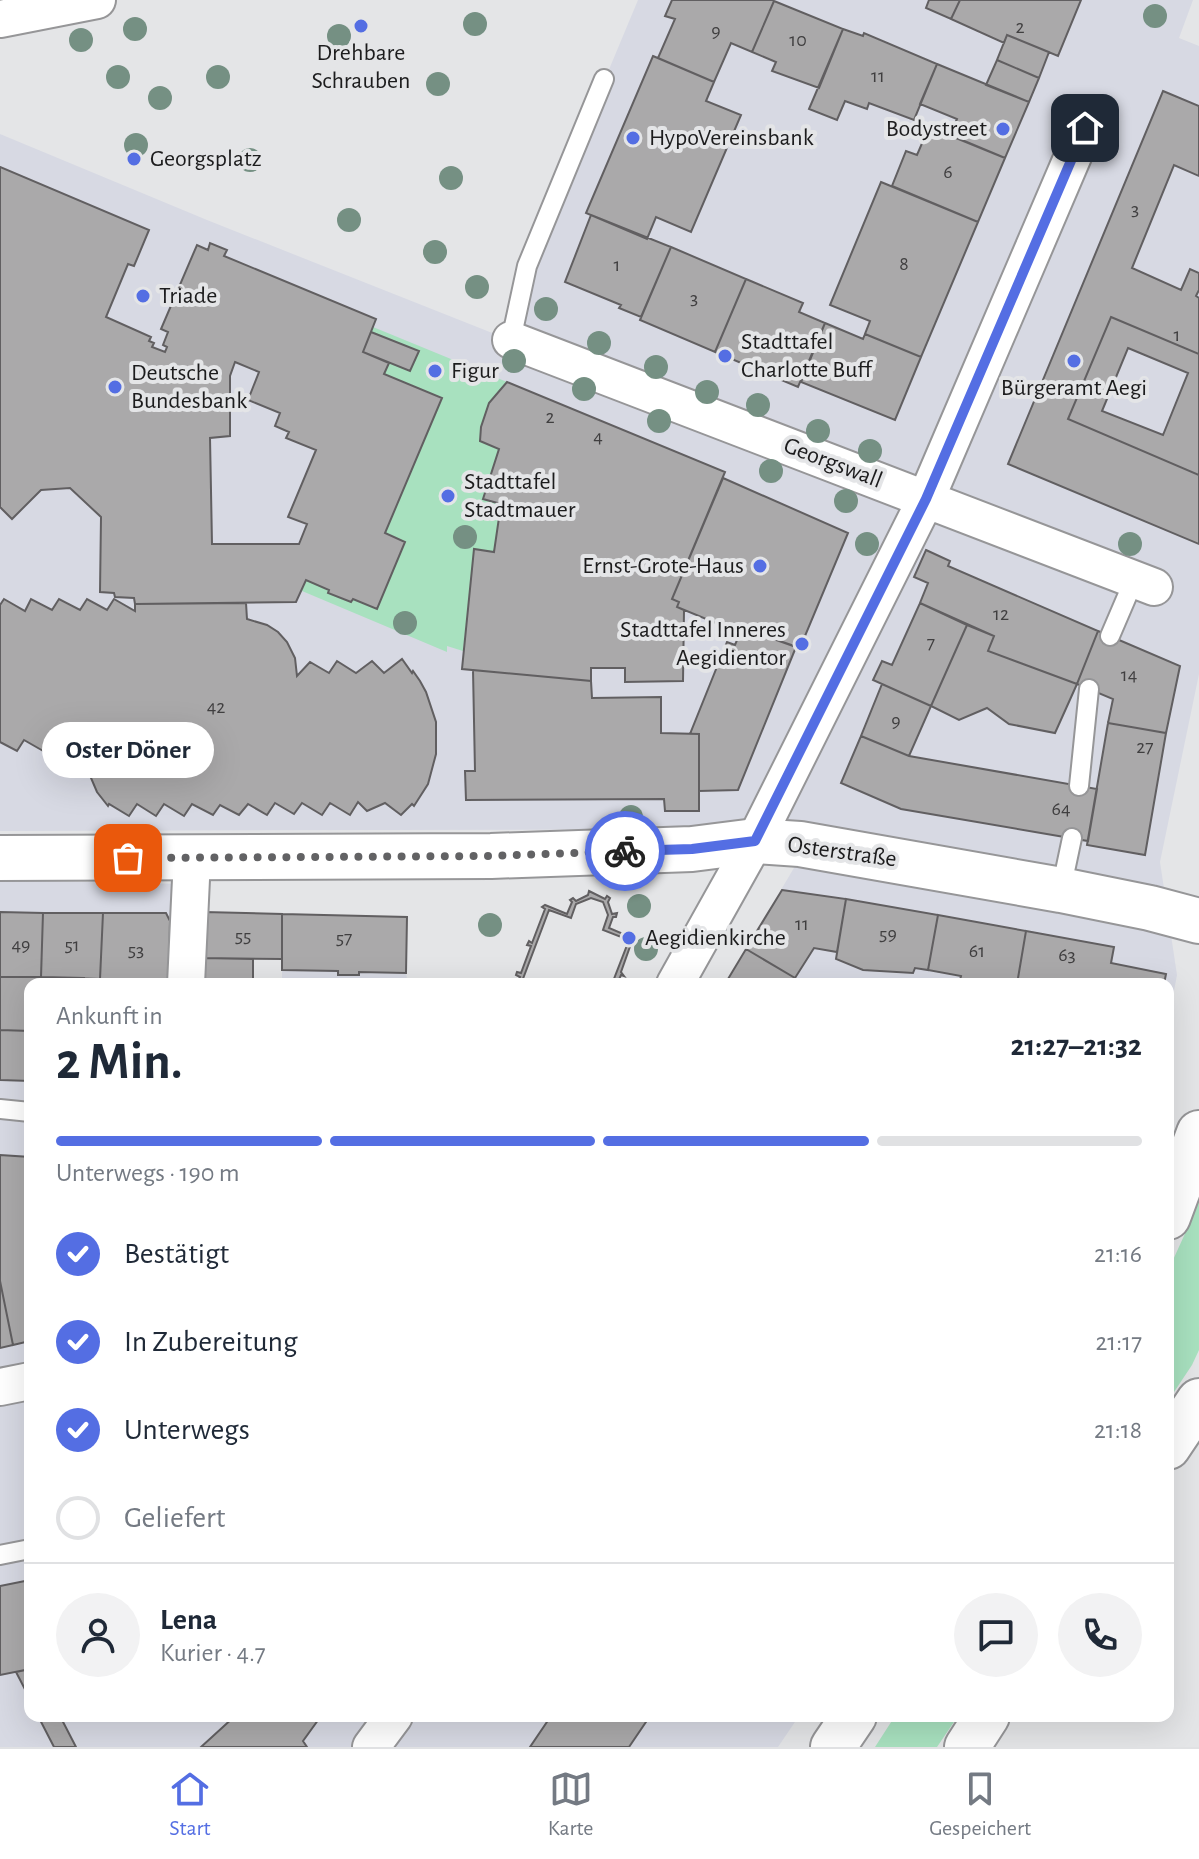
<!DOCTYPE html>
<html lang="de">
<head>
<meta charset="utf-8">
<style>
	body { margin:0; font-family:"Alegreya Sans",sans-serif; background:#f2f2f3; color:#1f2937; height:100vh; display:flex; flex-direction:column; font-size:30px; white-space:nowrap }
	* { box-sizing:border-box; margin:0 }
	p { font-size:26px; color:#747a83 }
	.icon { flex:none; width:44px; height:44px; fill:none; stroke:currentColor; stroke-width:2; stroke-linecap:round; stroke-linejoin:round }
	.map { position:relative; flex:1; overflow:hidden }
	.sheet { position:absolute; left:24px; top:978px; width:1150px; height:744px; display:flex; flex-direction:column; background:#fff; border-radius:16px; box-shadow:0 8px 32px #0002 }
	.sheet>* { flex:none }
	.pin { position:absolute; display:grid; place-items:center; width:68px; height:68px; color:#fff; margin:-34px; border-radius:16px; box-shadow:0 4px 12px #0006 }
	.courier { position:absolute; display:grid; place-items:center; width:80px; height:80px; margin:-40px; border:6px solid #546ee3; border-radius:50%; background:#fff; color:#222; box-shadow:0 2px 10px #0007 }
	.bubble { position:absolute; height:56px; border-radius:28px; background:#fff; box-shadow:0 8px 32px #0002; font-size:26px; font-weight:700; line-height:56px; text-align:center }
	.overview em { font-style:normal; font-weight:700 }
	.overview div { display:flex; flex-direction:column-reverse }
	.overview { display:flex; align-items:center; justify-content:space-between; height:136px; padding:0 32px }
	h1 { font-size:52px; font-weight:700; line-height:60px }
	.bar { display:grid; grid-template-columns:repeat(4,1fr); gap:12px 8px; align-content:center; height:96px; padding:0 32px }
	.bar i { height:10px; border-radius:6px; background:#e0e1e3 }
	.bar .selected { background:#546ee3 }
	.bar p { grid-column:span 4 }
	.line { display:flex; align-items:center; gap:20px; padding:0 32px; border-top:2px solid #e0e1e3 }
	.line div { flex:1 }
	.round { display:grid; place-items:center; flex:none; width:84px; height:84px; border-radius:42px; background:#f2f2f3 }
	ol { padding:0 32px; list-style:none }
	li { display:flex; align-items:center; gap:24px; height:88px }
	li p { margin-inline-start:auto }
	li .icon { padding:8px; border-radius:50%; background:#546ee3; color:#fff; stroke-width:4 }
	li:last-child { color:#747a83 }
	li i { width:44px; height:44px; border:4px solid #e0e1e3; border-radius:50% }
	.tab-bar { display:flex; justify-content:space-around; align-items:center; height:112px; border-top:2px solid #e0e1e3; background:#fff; font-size:22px; color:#747a83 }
	.tab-bar a { display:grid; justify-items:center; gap:4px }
	.tab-bar .selected { color:#546ee3 }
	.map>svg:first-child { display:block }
	.built { fill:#d7d9e3 }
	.green { fill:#a8e1bf }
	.building { fill:#aaa9aa; stroke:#615f61; stroke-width:2; fill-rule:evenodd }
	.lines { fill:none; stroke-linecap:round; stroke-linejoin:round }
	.lane-casing { stroke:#969698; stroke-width:22 }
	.street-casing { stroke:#969698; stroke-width:40 }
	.secondary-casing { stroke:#969698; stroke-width:48 }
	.lane { stroke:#fff; stroke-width:18 }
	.street { stroke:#fff; stroke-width:36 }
	.secondary { stroke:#fff; stroke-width:44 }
	.tree { fill:#759083 }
	.done { stroke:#626264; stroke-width:8; stroke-dasharray:0 14.4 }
	.route { stroke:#546ee3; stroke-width:10 }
	.poi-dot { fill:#546ee3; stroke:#e4e5e7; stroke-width:3 }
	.labels { text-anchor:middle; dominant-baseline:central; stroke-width:8; stroke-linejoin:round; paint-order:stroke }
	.number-label { font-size:20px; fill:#403f40 }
	.poi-label { font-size:24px; fill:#1c1c1d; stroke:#e4e5e7; text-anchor:start }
	.street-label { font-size:24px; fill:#1c1c1d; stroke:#e4e5e7 }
</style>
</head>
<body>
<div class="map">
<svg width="1199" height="1747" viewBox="0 0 1199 1747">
	<rect width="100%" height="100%" fill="#e4e5e7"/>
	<path class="built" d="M638,0H1193L1179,38L1199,46V674L1160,862L1177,975L1168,1023V984H725L810,841L755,829L0,831V134L207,220L510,340L527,266Z
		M0,880L180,884L178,984H30V1716H799L778,1747H0Z
		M282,970L338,971V975H359V972L406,973L408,984H282Z"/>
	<path class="green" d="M373,327L507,382C489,401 482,414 480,441L499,449L483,499L501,504L494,552L474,550L463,651L447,646V652L302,591L306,580L329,590V593L351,602L405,542L385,533L442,398L384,374L388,363L363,352Z
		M1199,1196V1350L1192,1365L1168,1401V1271L1188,1227Z
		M895,1716H958L937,1747H875Z"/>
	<path class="building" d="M672,0H773L774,1L752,52L731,43L714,82L658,58L675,19L665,16Z
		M929,0H960L951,19L926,8Z
		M960,0H1081L1058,56L1007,35L1004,43L951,19Z
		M774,1L843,29L819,88L772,71L776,62L752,52Z
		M843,29L863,36L864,33L937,64L914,120L869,103L867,109L845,101L837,120L809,109Z
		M1007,35L1049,52L1039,78L997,60Z
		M653,56L714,82L706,101L741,115L691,232L656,217L647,239L586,213Z
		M997,60L1039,78L1029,102L986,85Z
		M937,64L1029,102L1005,158L950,135L957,119L920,104Z
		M1163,91L1199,106V176L1174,165L1132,268L1181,290L1190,269L1199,273V290L1196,296L1199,298V354L1111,317L1068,419L1199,475V544L1008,464Z
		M929,127L1005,158L978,222L892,186L906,151L917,155Z
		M0,167L149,230L134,266L128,264L106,317L151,337L149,341L154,343L152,347L165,352L167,347L163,345L168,332L161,329L197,245L208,250L210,243L227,250L224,256L376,319L363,352L389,363L384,374L442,398L385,533L405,542L377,609L353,599L351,602L328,593L329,590L306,580L296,602L135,604L134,598L115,597L114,593L100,592L101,517L70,488L41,490L12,519L0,507ZM235,362L259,372L248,400L280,413L275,426L289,432L286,438L316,450L288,517L307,524L299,544H212L210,438L230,436V376Z
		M881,182L978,222L921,357L865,334L870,321L830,305Z
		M591,215L671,247L641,317L619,308L621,305L565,282Z
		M671,247L746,279L715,352L640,320Z
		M746,279L803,303L799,312L825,323L798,387L715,352Z
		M1111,317L1199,354V475L1068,419Z
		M825,323L863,339L865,334L921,357L895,420L801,382Z
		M371,332L419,351L410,371L363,352Z
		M1128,348L1188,373L1163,435L1102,411Z
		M507,382L725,472L672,599L679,602L677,607L684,610L683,681L625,682V668H591V681L462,669L474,549L494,552L501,504L483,499L499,449L480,441L481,427L489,403Z
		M723,478L848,533L800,648L742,628L740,633L677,607L679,602L672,599Z
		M926,550L950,561L948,566L1098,631L1077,684L988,651L994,636L920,603L928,583L914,577Z
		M4,599L25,611L31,599L52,610L59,599L80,610L87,599L107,610L114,599L135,611V604L246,603L247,619L267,625L278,632L287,642L295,658L297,676L310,662L329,673L337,661L356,673L372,661L384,673L402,659L412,673L413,671L420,681L426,692L436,722V754L428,784L414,806L412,804L401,815L385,803L367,811L358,802L350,815L330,803L322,815L302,803L294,814L275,803L267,815L248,804L239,815L220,805L213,815L192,804L184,816L164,804L156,816L137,804L129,816L109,804L108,806L97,792L85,764L80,739L72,751L51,741L45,752L24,740L17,751L0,742V605Z
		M920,603L967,625L931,706L873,680L882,661L892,665Z
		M967,625L994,636L988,651L1077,684L1055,733L1009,724L987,708L959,720L931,706Z
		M742,628L796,647L738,790L699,791V734H690L727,642L735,645Z
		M1098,631L1180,666L1166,733L1108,723L1113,699L1077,684Z
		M473,670L591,681L592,698L661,697V733L699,734V811H665L664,799L466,800L465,771H475Z
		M882,684L931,706L909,756L861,736Z
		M1108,723L1166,733L1145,855L1087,845Z
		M861,736L909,756L1097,789L1088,841L901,809L841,783Z
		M782,890L846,899L837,952L814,948L795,978L746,949Z
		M589,891L605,899L607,896L610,898L608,902L612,914L617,913L616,917H613L609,928L630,937L634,936L635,939L632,941L621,972L624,976L621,975L617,984H612L629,940L603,930L608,915L603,902L591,898L576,904L571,918L549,910L521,984H517L520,977L516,975L517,972L521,973L531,946L527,945L529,941L532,943L545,909L542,907L545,905L567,914L572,902L570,900L573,898L576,901L588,895Z
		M846,899L938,915L928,970L915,968L913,973L863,970L836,959Z
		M0,912L43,913L41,977H0Z
		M204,912L282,914V959L203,958Z
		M43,913H103L100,979L41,977Z
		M103,913H166L170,921L169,980L100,979Z
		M282,914L407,917L406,973L359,972V975H338V971L282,970Z
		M938,915L1026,931L1017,984L979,979L978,983L960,980L961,976L928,970Z
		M1026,931L1114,947L1111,963L1166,974L1164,984H1017Z
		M746,949L795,978L791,984H725Z
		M203,958L253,959V984H202Z
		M0,977H41L84,978V984H30V1031L0,1030Z
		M119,979L169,980V984H119Z
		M0,1030L30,1031V1081L0,1080Z
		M0,1155L30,1157V1341L13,1345L0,1281Z
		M0,1281L13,1345L0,1348Z
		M30,1580V1669L0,1675V1586Z
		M30,1669V1699L16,1672Z
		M38,1716H60L76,1747H54Z
		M235,1716H321L303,1741L307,1747H201Z
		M551,1716H650L629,1747H530Z"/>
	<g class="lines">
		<defs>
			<path id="lane" d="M511,340L527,266L604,79
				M1110,636L1134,580
				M1079,786L1089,689
				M1061,890L1072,838
				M0,1109L30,1112
				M0,1555L30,1549"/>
			<path id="street" d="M0,19L97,0
				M511,340L1154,587
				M186,984L192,858
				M675,984L755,841L926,499L1085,128
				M0,1387L30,1381
				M371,1747L394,1716"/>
			<path id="secondary" d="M0,858L491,856L692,849L755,841L800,844L1061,890L1150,908L1199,921
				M1168,1217L1199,1133
				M1168,1447L1199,1401
				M833,1747L854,1716
				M967,1747L987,1716"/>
		</defs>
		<use href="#lane" class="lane-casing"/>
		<use href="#street" class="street-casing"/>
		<use href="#secondary" class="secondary-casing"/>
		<use href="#lane" class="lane"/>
		<use href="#street" class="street"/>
		<use href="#secondary" class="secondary"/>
	</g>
	<g class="tree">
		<circle cx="1155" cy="16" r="12"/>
		<circle cx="475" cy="24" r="12"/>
		<circle cx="135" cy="29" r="12"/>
		<circle cx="339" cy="36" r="12"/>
		<circle cx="81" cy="40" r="12"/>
		<circle cx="118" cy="77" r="12"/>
		<circle cx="218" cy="77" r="12"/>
		<circle cx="438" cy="84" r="12"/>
		<circle cx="160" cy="98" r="12"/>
		<circle cx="136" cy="145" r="12"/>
		<circle cx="250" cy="160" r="12"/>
		<circle cx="451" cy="178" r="12"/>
		<circle cx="349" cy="220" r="12"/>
		<circle cx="435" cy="252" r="12"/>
		<circle cx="477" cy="287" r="12"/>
		<circle cx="546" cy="309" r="12"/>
		<circle cx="599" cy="343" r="12"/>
		<circle cx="514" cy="361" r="12"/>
		<circle cx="656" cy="367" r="12"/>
		<circle cx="584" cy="389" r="12"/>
		<circle cx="707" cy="392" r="12"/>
		<circle cx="758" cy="405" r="12"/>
		<circle cx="659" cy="421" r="12"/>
		<circle cx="818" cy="431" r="12"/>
		<circle cx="870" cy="451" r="12"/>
		<circle cx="771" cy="471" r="12"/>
		<circle cx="846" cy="501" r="12"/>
		<circle cx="465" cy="537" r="12"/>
		<circle cx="867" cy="544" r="12"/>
		<circle cx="1130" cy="544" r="12"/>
		<circle cx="405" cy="623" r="12"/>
		<circle cx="631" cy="817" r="12"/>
		<circle cx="639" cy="906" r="12"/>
		<circle cx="490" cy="925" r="12"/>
		<circle cx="646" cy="949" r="12"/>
	</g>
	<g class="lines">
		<path class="done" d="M128,858L491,856L625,851"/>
		<path class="route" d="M625,851L692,849L755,841L926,499L1085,128"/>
	</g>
	<g class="poi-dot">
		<circle cx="361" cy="26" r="8"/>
		<circle cx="1003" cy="129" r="8"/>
		<circle cx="633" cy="138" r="8"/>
		<circle cx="134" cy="159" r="8"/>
		<circle cx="143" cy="296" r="8"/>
		<circle cx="725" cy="356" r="8"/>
		<circle cx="1074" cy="361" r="8"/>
		<circle cx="435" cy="371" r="8"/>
		<circle cx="115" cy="387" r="8"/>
		<circle cx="448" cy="496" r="8"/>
		<circle cx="760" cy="566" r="8"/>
		<circle cx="802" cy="644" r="8"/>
		<circle cx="629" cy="938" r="8"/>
	</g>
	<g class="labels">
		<g class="number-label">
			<text x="1020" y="27">2</text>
			<text x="716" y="31">9</text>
			<text x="798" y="40">10</text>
			<text x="878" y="76">11</text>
			<text x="948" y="172">6</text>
			<text x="1135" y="209">3</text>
			<text x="904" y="264">8</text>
			<text x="617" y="265">1</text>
			<text x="694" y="298">3</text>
			<text x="1177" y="335">1</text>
			<text x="550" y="417">2</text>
			<text x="598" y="437">4</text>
			<text x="1001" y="614">12</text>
			<text x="931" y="643">7</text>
			<text x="1129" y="675">14</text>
			<text x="216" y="707">42</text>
			<text x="896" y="721">9</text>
			<text x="1145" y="747">27</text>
			<text x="1061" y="809">64</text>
			<text x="802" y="924">11</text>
			<text x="888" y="934">59</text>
			<text x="243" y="936">55</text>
			<text x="344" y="938">57</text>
			<text x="21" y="945">49</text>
			<text x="72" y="945">51</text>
			<text x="136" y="950">53</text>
			<text x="977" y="951">61</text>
			<text x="1067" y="955">63</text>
		</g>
		<g class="poi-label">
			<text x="361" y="53" text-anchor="middle">Drehbare<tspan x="361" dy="28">Schrauben</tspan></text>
			<text x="987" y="129" text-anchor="end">Bodystreet</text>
			<text x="649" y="138">HypoVereinsbank</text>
			<text x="150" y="159">Georgsplatz</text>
			<text x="159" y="296">Triade</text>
			<text x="741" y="342">Stadttafel<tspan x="741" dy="28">Charlotte Buff</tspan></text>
			<text x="451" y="371">Figur</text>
			<text x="131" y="373">Deutsche<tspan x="131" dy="28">Bundesbank</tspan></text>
			<text x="1074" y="388" text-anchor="middle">Bürgeramt Aegi</text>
			<text x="464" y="482">Stadttafel<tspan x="464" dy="28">Stadtmauer</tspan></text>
			<text x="744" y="566" text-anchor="end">Ernst-Grote-Haus</text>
			<text x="786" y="630" text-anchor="end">Stadttafel Inneres<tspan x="786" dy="28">Aegidientor</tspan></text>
			<text x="645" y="938">Aegidienkirche</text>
		</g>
		<g class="street-label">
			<text transform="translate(833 463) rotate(21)">Georgswall</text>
			<text transform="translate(842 852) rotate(8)">Osterstraße</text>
		</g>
	</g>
</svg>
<div class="pin" style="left:128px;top:858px;background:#ea580c"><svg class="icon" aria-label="bag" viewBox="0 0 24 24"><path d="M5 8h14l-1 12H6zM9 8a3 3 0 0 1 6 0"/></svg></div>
<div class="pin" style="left:1085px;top:128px;background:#1f2937"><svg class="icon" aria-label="home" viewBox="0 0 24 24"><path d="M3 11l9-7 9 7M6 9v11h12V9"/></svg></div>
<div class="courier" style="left:625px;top:851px"><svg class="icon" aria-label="bike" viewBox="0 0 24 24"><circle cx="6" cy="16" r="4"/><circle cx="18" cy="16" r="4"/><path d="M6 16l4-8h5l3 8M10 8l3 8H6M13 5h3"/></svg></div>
<div class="bubble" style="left:42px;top:722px;width:172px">Oster Döner</div>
<section class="sheet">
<div class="overview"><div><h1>2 Min.</h1><p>Ankunft in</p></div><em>21:27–21:32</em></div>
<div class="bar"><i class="selected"></i><i class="selected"></i><i class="selected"></i><i></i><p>Unterwegs · 190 m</p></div>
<ol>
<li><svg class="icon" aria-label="check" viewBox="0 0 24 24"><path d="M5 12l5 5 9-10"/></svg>Bestätigt<p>21:16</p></li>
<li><svg class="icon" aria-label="check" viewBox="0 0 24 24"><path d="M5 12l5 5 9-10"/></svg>In Zubereitung<p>21:17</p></li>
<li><svg class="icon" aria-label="check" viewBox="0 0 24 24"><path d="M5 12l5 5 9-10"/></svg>Unterwegs<p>21:18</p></li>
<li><i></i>Geliefert</li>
</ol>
<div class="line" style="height:144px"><a class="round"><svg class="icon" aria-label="person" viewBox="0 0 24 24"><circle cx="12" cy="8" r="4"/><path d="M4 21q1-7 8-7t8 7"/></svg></a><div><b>Lena</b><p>Kurier · 4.7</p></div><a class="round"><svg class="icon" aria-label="chat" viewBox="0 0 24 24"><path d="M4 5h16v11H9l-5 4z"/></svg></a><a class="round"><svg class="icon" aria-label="phone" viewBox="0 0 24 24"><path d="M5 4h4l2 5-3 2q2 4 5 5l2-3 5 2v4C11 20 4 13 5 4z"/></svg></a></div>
</section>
</div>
<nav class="tab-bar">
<a class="selected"><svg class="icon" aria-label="home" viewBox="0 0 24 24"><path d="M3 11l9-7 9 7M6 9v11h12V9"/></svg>Start</a>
<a><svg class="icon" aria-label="map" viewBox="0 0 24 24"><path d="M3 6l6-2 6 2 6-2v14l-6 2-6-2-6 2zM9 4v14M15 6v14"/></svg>Karte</a>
<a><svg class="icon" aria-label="saved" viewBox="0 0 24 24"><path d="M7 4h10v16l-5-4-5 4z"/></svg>Gespeichert</a>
</nav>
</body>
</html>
